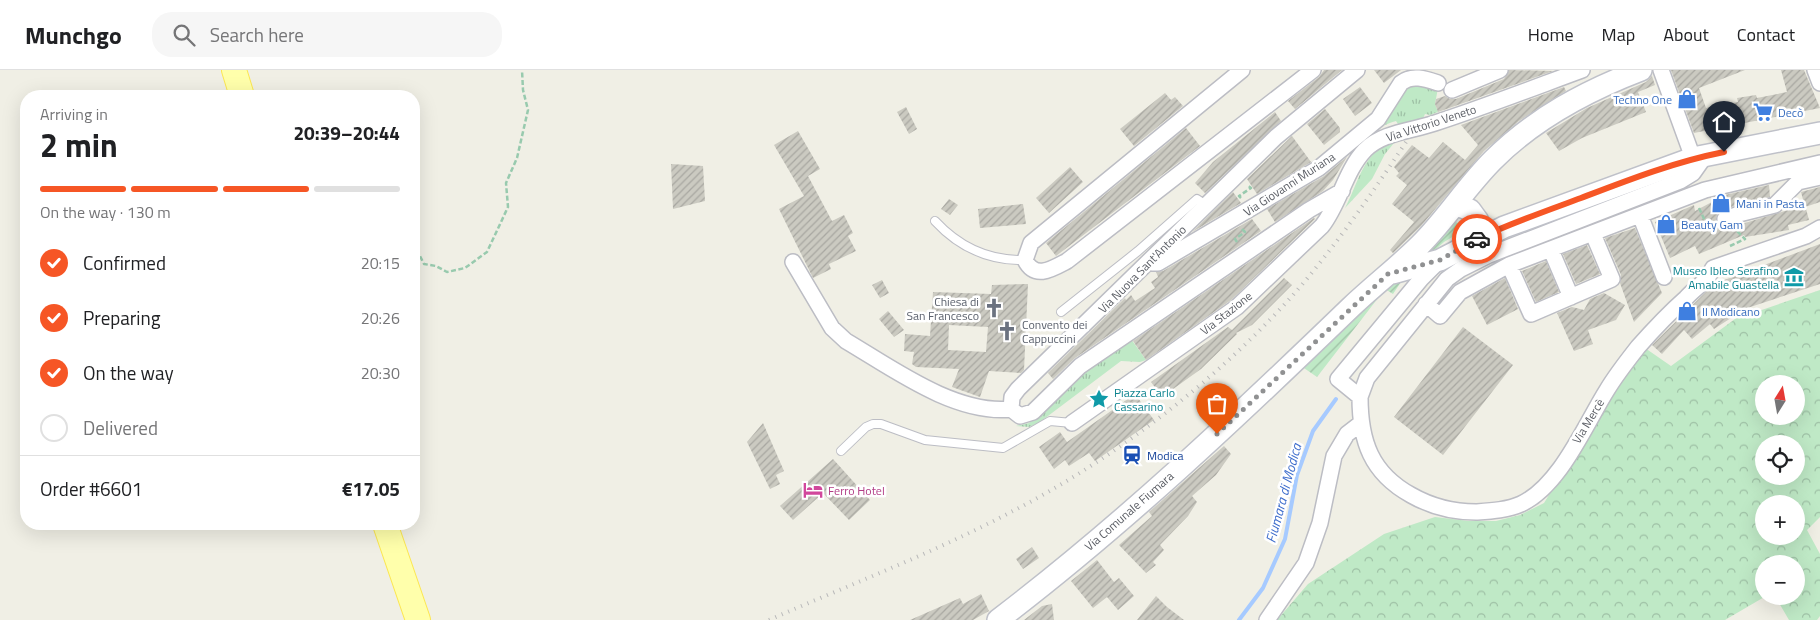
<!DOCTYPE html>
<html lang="en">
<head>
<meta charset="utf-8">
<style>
	body { margin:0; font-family:"Titillium Web",sans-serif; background:#f6f6f6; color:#202124; height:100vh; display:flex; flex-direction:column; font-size:19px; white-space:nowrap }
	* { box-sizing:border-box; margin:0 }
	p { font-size:16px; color:#757577 }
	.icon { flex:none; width:28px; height:28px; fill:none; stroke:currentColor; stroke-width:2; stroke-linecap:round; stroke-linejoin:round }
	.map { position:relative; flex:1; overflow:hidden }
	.sheet { position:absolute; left:20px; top:20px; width:400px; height:440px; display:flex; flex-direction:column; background:#fff; border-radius:20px; box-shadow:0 5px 20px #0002 }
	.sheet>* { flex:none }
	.needle { width:32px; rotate:11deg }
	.controls { position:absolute; left:1755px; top:305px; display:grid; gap:10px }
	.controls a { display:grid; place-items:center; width:50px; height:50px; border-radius:50%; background:#fff; box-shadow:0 5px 20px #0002; font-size:25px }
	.pin { position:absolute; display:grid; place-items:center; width:42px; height:42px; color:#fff; margin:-51px -21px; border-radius:50% 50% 50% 0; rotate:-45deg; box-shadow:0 0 5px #0007 }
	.pin .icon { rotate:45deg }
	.courier { position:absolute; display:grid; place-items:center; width:50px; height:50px; margin:-25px; border:4px solid #f65625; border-radius:50%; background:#fff; color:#222; box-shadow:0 1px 6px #0007 }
	.headline em { font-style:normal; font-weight:700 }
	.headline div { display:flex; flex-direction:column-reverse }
	.headline { display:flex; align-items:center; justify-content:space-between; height:85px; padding:0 20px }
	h1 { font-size:32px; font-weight:700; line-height:38px }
	.bar { display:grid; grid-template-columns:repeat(4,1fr); gap:8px 5px; align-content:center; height:60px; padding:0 20px }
	.bar i { height:6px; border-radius:4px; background:#e0e0e0 }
	.bar .selected { background:#f65625 }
	.bar p { grid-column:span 4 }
	.line { display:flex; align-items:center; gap:12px; padding:0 20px; border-top:1px solid #e0e0e0 }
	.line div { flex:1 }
	ol { padding:0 20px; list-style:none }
	li { display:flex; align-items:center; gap:15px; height:55px }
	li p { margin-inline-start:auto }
	li .icon { padding:5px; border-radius:50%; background:#f65625; color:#fff; stroke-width:4 }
	li:last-child { color:#757577 }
	li i { width:28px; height:28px; border:2px solid #e0e0e0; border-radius:50% }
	header { display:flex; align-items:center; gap:30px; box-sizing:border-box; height:70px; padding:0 25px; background:#fff; border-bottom:1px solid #e0e0e0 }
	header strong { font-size:24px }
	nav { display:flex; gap:28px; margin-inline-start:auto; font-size:18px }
	.search { width:350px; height:45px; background:#f6f6f6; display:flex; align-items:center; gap:12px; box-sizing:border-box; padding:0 18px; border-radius:20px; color:#757577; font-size:19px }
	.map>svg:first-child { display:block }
	.grass { fill:url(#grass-tufts) }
	.forest { fill:url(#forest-crowns); fill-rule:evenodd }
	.garden { fill:url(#garden-furrows) }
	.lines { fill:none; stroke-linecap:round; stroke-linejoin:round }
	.stream { stroke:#a6caff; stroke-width:4 }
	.building { fill:url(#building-hatch); fill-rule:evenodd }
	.lane-casing { stroke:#bcbdc4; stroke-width:10 }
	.street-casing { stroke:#bcbdc4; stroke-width:18 }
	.secondary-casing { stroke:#bfc1c9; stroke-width:24 }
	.primary-casing { stroke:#fce752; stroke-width:26 }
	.path { stroke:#98caae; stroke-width:2.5; stroke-dasharray:5 2.5; stroke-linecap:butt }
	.lane { stroke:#fff; stroke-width:8 }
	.street { stroke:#fff; stroke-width:15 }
	.secondary { stroke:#fff; stroke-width:21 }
	.primary { stroke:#ffffab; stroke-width:24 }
	.rail { stroke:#b8b8b9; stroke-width:4; stroke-dasharray:1 6; stroke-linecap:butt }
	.done { stroke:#909192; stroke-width:5; stroke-dasharray:0 9 }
	.route { stroke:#f65625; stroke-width:6 }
	.labels { text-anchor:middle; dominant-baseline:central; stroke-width:5; stroke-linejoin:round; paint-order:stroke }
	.shop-label { font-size:12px; fill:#366cbe; stroke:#fff; text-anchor:start }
	.street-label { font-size:12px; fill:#5c5f66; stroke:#fff }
	.culture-label { font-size:12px; fill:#0d838f; stroke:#fff; text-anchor:end }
	.worship-label { font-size:12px; fill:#5b616d; stroke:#fff; text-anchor:end }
	.transit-label { font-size:12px; fill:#164399; stroke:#fff; text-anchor:start }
	.hotel-label { font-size:12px; fill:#b23c85; stroke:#fff; text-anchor:start }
	.water-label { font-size:14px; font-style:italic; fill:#3e6dcc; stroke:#fff }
</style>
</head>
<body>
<header>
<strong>Munchgo</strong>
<div class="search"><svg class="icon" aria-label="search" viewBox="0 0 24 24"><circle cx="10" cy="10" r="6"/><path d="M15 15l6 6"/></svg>Search here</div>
<nav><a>Home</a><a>Map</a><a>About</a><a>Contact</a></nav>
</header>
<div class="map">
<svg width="1820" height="550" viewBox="0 0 1820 550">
	<defs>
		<pattern id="grass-tufts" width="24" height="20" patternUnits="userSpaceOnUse" patternTransform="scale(1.25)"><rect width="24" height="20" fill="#bfe9c6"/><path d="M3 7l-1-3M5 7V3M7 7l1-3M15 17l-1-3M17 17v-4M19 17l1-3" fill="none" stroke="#9ec0a5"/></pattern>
		<pattern id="forest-crowns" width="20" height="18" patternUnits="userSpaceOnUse" patternTransform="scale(1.25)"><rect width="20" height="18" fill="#bfe9c6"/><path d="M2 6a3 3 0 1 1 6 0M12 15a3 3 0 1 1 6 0" fill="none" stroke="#9ec0a5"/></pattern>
		<pattern id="garden-furrows" width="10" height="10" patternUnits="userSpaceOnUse" patternTransform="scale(1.25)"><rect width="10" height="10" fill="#bfe9c6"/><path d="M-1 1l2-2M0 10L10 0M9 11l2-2" fill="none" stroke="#9ec0a5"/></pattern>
		<pattern id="building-hatch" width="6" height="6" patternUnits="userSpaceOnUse" patternTransform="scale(1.25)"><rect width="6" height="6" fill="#cbcac1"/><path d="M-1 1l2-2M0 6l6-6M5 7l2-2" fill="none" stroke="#a8a7a1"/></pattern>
	</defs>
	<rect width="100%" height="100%" fill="#f0efe5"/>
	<path class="grass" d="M1408,12L1438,18L1435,34L1438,42L1430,45L1425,44L1422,51L1398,54L1396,51C1378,56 1358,70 1347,86L1342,84Z
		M1394,73L1385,84L1372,109L1345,138C1358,115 1363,79 1394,73Z
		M1131,269L1146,290L1140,292L1121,291L1040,352L1029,357L1016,356L1029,353L1079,303Z"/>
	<path class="forest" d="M1820,220V447L1807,460L1820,484V546L1817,550H1789L1775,526H1796V494H1764V526H1766L1725,550H1277L1308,514L1384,464L1435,447L1469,451H1496L1520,445L1544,433L1615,318L1645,278L1671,296L1735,249ZM1764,314H1796V346H1764ZM1764,374H1796V406H1764ZM1764,434H1796V466H1764Z"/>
	<path class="garden" d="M1456,152L1462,156L1459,163L1444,172L1434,181L1430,179L1450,153Z
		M1400,202L1405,206L1393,224L1385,219L1317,307L1301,296Z"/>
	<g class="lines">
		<path class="stream" d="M1239,550L1263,518L1285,469L1297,405L1313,361L1336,329"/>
	</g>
	<path class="building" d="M1324,0H1342L1295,39L1288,31L1319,7Z
		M1374,0H1401L1384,13Z
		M1509,0L1553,1L1438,42L1435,34L1436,29L1445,26L1450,29H1456L1504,9Z
		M1671,0H1745L1699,18L1706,38L1738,32L1737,28L1756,25L1757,28L1787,22L1781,0H1804L1820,38L1694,63Z
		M1652,6L1655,15L1638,22L1646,42L1582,68L1559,81L1546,63L1587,38L1646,12Z
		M1360,17L1372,33L1355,46L1343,29Z
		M1564,17L1566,21L1519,51L1484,81L1421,156L1393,183L1390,180L1414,152L1392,134L1407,115L1396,106L1399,103L1394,97L1412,75L1429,88L1443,72L1465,90L1478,75L1461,55Z
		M1165,23L1171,30L1175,27L1183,36L1134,76L1120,59Z
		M906,37L917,59L909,64L897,42Z
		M1325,39L1340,58V62L1324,75L1307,54Z
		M1275,42L1281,51L1205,123L1195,113L1213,92Z
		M1186,58L1200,76L1056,186L1046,173Z
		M798,61L820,99L808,106L832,151L844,145L853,163L848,166L856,181L829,194L831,199L813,208L779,139L804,126L774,75Z
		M1292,66L1311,92L1257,124L1247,109Z
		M1347,87L1333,110L1323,121L1275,152L1267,139L1324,106Z
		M671,94L703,96L705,131L673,139Z
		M1070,97L1083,112L1049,143L1036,128Z
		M1769,115L1770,127L1736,135L1718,143L1716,148L1719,156L1728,158L1805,135L1809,150L1788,155L1789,160L1745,167L1744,165L1699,184L1695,176L1670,188L1655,152L1694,135L1695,141L1725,125Z
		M1820,117V132L1805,137L1801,122Z
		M1233,122L1241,133L1192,162Z
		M949,129L958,135L950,145L941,139Z
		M1023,134L1026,154L980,158L978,139Z
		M1314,148L1315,149L1231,230L1146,290L1133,271Z
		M1252,149L1261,161L1075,288L1053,309L1048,303L1125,228L1126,230L1131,225L1135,231L1155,218L1151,212L1158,207L1156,202L1163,201Z
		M1635,158L1662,223L1634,252L1620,213L1621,205L1605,168Z
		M1820,174V214L1729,244L1731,248L1714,259L1710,254L1692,269L1684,260L1662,284L1652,275L1714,214Z
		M1587,175L1600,204L1576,214L1563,184Z
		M1546,191L1559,222L1536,232L1522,201Z
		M1284,208L1292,215L1252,255L1236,263L1237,264L1201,299L1162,327L1151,312L1228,257L1232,260Z
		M1505,208L1518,239L1487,255L1472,226Z
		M882,210L889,223L880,228L872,215Z
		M1028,214L1024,300L1021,303L989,301L980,327L952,317L959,299L916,297L912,294L914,282L904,281L905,264L930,266L933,222L991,224L992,215ZM949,255L988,257L986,282L948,280Z
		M1604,223L1625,235L1616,250L1588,260L1593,274L1574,281L1557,243L1572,237L1584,240L1590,229Z
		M888,241L904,260L894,267L879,249Z
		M1463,257L1513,295L1443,385L1394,347Z
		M1135,324L1154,350L1095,391L1089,383L1069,396L1065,390L1054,399L1039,377L1060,362L1067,372Z
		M763,353L784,401L776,405L780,414L770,419L747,372Z
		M1224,376L1231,384L1216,405L1192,426L1197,432L1188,446L1160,475L1164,480L1153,492L1156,495L1146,503L1119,475L1152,446L1149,442Z
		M833,389L870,430L849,450L823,423L793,450L780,436Z
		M1032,477L1039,488L1023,499L1016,489Z
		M1097,490L1114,512L1119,508L1134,526L1118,540L1107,527L1093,538L1071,511Z
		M981,524L989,541L973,550H910L960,528L963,534Z
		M1156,526L1167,537L1184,550H1137Z
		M1052,534L1054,550H1024L1042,536Z"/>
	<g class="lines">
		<defs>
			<path id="lane" d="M935,151C959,177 989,191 1025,190
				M1061,242L1138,181L1197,129L1206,135
				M841,381L866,357L873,354H881L925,370L1003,378L1050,351L1072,353"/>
			<path id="street" d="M1242,0L1031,173L1025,190C1035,210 1052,199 1067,191L1313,0
				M1661,0L1693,88
				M1815,0L1820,13
				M1452,20L1500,0
				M1342,121L1309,140L1080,296L1033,342L1020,346L1011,339L1012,327L1018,319L1276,67L1357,0
				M1640,145L1664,207
				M1725,149L1739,144L1775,135L1798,112L1820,107
				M1551,180L1571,227
				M793,192L832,258L846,271C892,298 955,345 1011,339
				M1438,192L1421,209L1338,309L1360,327C1360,371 1371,403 1411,425C1432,437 1452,442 1476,442C1491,441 1508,440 1521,434C1560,416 1585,355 1607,320C1616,305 1627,291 1638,277C1653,260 1669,243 1686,228C1697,216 1706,213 1713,198L1806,166L1820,158
				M1152,193H1158L1319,98L1378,49L1401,13C1412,4 1426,9 1438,13
				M1509,195L1531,244L1612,209L1593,164
				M1426,234L1440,246L1460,222L1509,195L1705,120L1820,93
				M1360,327L1367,308L1447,209L1461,199L1489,185L1680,111L1693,103L1705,86
				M1072,353L1237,237L1322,156C1340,133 1345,101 1365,80C1383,62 1412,61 1435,53C1484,37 1533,18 1582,0
				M1267,550L1306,493L1320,453L1334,386L1347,364L1360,354"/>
			<path id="secondary" d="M1457,135L1470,140L1478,151L1475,170
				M1393,203L1440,190L1504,157L1693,88L1820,63
				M998,550C1123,455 1238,346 1350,238C1373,216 1398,197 1420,175C1447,148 1466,117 1493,90C1535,48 1586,21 1641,0"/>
			<path id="primary" d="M234,0L242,26
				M385,454L418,550"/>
		</defs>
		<use href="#lane" class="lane-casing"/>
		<use href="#street" class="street-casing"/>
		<use href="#secondary" class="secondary-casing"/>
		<use href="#primary" class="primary-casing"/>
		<path class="path" d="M1241,128L1239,126L1251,118L1247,115
			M1699,138L1705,151H1712
			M1237,172L1235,169L1245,162L1242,159
			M1730,176L1745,169L1735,159
			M414,184H419L424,194L436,196L447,202L465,198L487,182L508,137L506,113L517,88L528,40L523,20L522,0"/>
		<use href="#lane" class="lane"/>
		<use href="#street" class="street"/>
		<use href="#secondary" class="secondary"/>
		<use href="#primary" class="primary"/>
		<path class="rail" d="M769,550C849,515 933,483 1011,442C1115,389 1224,305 1300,217C1339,171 1373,122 1406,72"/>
	</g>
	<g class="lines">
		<path class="done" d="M1217,364L1388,204L1440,190L1477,169"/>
		<path class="route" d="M1477,169C1511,153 1546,141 1581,128C1628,110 1674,92 1724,82"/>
	</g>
	<defs>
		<symbol id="shop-bare" viewBox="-9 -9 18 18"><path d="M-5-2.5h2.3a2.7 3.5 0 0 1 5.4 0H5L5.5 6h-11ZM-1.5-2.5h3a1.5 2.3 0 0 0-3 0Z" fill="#3f7fe0" stroke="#fff" stroke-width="2.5" paint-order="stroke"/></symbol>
		<symbol id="supermarket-bare" viewBox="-9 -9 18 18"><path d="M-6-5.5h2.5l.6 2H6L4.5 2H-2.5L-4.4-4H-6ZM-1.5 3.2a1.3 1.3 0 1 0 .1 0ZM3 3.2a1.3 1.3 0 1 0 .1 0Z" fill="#3f7fe0" stroke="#fff" stroke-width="2.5" paint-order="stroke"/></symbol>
		<symbol id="museum-bare" viewBox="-9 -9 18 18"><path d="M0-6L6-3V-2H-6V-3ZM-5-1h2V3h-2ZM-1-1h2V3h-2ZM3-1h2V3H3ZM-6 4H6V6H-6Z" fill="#0f9aa8" stroke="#fff" stroke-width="2.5" paint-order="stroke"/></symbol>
		<symbol id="church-bare" viewBox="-9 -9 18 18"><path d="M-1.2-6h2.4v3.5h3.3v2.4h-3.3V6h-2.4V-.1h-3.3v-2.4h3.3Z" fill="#6b7280" stroke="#fff" stroke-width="2.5" paint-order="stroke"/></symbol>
		<symbol id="sight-bare" viewBox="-9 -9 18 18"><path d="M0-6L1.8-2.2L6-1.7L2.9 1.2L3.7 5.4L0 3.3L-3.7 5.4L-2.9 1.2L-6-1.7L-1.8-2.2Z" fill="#0f9aa8" stroke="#fff" stroke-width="2.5" paint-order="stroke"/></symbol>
		<symbol id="station-bare" viewBox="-9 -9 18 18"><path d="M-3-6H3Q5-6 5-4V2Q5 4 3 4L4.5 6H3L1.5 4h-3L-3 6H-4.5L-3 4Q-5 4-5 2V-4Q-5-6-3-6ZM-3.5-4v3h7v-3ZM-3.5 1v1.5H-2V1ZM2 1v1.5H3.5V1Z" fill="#1a4fb4" stroke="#fff" stroke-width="2.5" paint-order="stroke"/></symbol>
		<symbol id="hotel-bare" viewBox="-9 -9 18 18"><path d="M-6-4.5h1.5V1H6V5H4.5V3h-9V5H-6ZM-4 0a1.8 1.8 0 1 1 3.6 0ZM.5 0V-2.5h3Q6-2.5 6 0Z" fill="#d1479c" stroke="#fff" stroke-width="2.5" paint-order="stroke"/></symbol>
	</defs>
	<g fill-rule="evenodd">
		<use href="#shop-bare" x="1673" y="15" width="28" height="28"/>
		<use href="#supermarket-bare" x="1749" y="28" width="28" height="28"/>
		<use href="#shop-bare" x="1707" y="119" width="28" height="28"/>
		<use href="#shop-bare" x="1652" y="140" width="28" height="28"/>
		<use href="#museum-bare" x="1780" y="193" width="28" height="28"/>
		<use href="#church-bare" x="980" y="224" width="28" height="28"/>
		<use href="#shop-bare" x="1673" y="227" width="28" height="28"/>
		<use href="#church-bare" x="993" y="247" width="28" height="28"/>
		<use href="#sight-bare" x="1085" y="315" width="28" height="28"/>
		<use href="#station-bare" x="1118" y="371" width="28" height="28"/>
		<use href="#hotel-bare" x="799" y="406" width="28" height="28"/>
	</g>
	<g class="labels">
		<g class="shop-label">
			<text x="1672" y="29" text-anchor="end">Techno One</text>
			<text x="1778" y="42">Decò</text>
			<text x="1736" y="133">Mani in Pasta</text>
			<text x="1681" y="154">Beauty Gam</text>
			<text x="1702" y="241">Il Modicano</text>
		</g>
		<g class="street-label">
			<text transform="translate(1431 53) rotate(-18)">Via Vittorio Veneto</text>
			<text transform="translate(1289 114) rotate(-33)">Via Giovanni Muriana</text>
			<text transform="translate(1142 199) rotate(-45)">Via Nuova Sant'Antonio</text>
			<text transform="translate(1226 243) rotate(-38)">Via Stazione</text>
			<text transform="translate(1588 351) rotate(-59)">Via Mercè</text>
			<text transform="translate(1129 441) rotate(-41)">Via Comunale Fiumara</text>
		</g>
		<g class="culture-label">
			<text x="1779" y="200">Museo Ibleo Serafino<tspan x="1779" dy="14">Amabile Guastella</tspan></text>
			<text x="1114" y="322" text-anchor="start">Piazza Carlo<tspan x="1114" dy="14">Cassarino</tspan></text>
		</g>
		<g class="worship-label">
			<text x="979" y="231">Chiesa di<tspan x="979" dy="14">San Francesco</tspan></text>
			<text x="1022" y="254" text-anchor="start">Convento dei<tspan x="1022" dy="14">Cappuccini</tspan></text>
		</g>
		<g class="transit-label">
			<text x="1147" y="385">Modica</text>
		</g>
		<g class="hotel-label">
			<text x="828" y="420">Ferro Hotel</text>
		</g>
		<g class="water-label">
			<text transform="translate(1283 423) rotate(-75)">Fiumara di Modica</text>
		</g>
	</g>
</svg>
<div class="controls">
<a><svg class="needle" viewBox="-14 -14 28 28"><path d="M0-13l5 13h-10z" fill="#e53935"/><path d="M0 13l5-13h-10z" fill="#757577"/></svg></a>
<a><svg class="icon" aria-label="locate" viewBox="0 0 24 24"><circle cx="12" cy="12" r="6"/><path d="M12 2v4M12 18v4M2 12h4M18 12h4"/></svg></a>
<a>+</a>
<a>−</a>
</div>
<div class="pin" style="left:1217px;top:364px;background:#ea580c"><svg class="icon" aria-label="bag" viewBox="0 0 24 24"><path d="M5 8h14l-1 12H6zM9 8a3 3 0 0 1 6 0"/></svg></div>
<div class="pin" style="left:1724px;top:82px;background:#1f2937"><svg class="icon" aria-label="home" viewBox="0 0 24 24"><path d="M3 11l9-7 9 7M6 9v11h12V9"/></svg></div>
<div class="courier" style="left:1477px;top:169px"><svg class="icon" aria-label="car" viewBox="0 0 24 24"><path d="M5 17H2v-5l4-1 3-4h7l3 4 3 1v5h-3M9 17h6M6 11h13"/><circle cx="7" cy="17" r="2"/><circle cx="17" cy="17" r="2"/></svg></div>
<section class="sheet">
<div class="headline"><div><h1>2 min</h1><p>Arriving in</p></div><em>20:39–20:44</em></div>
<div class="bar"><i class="selected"></i><i class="selected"></i><i class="selected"></i><i></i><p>On the way · 130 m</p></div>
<ol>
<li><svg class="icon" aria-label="check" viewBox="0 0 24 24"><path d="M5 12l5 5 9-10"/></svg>Confirmed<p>20:15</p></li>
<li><svg class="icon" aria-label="check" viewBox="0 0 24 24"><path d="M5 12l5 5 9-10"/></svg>Preparing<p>20:26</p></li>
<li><svg class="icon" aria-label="check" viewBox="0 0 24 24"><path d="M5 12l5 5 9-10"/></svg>On the way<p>20:30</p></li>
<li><i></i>Delivered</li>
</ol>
<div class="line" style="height:65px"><div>Order #6601</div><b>€17.05</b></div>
</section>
</div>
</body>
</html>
